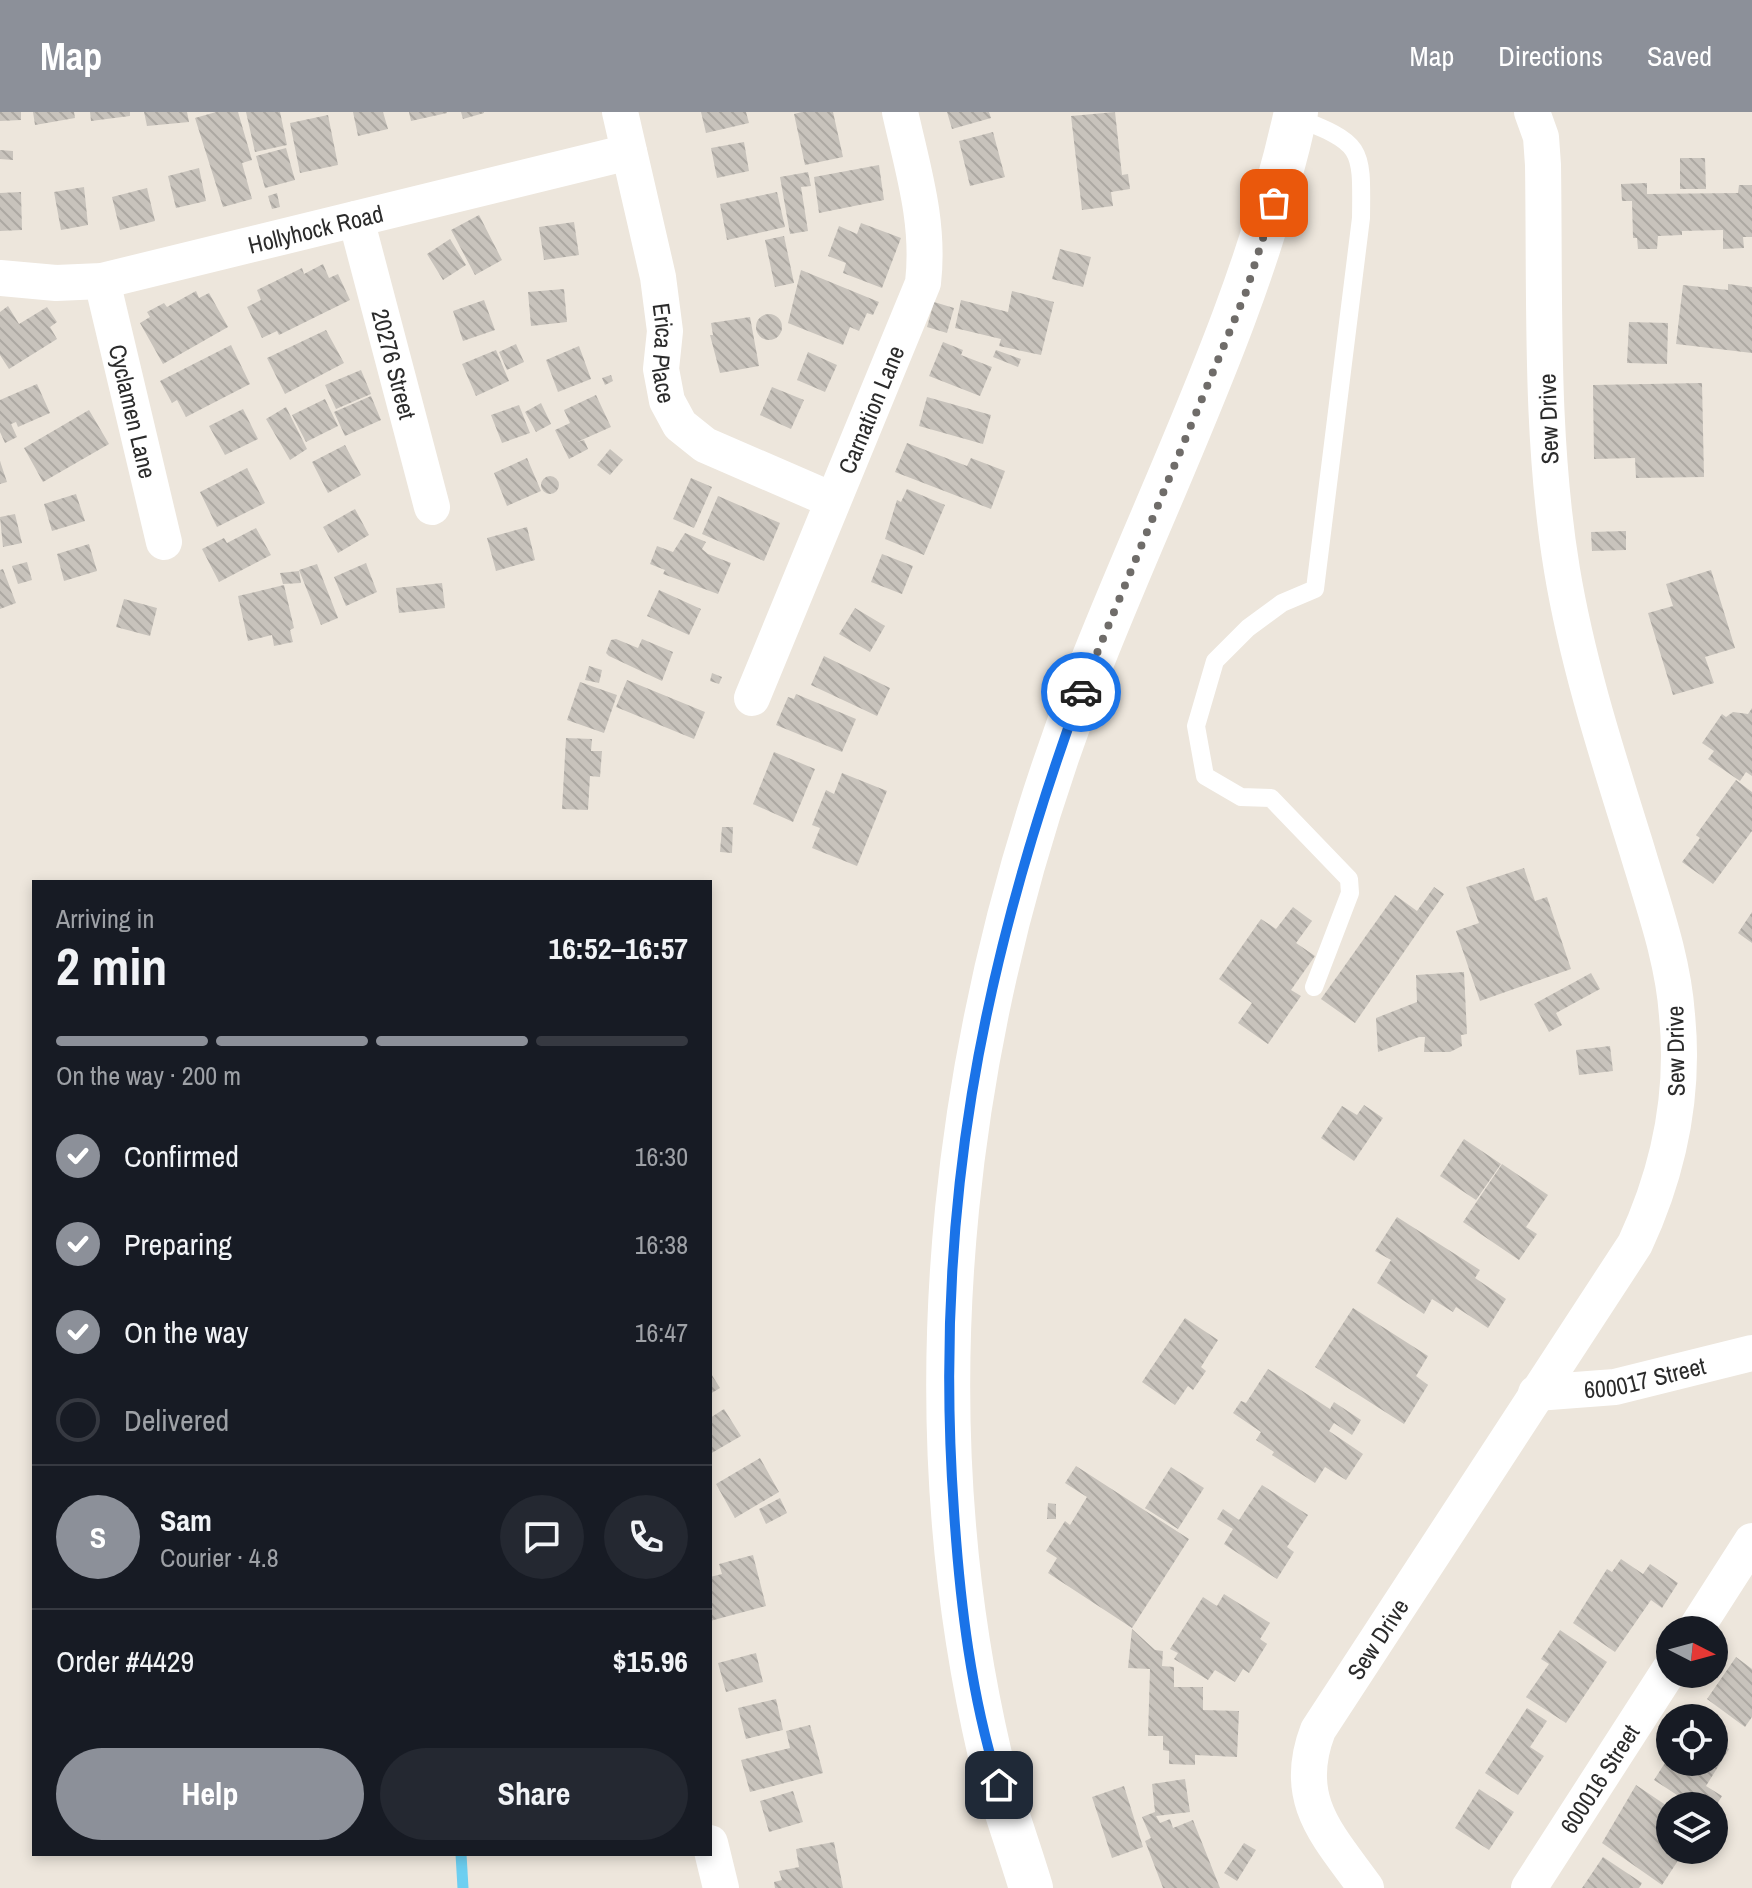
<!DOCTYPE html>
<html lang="en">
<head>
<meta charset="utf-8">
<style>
	body { margin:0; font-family:"Archivo Narrow",sans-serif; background:#242831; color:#f1f3f6; height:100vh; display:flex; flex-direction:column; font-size:30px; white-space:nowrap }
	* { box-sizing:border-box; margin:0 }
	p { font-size:26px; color:#9ea1a6 }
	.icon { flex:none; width:44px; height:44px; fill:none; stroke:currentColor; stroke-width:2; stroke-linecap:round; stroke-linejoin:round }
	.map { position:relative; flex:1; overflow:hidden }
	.drawer { position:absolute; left:32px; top:768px; width:680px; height:976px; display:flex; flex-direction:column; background:#171b24; border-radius:0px; box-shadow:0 4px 12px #0003 }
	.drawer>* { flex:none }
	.needle { width:52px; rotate:96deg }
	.buttons { position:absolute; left:1656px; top:1504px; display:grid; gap:16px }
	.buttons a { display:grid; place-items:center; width:72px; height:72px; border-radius:50%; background:#171b24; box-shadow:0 4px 12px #0003; font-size:40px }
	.pin { position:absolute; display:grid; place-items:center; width:68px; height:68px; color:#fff; margin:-34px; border-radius:16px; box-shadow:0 4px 12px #0006 }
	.courier { position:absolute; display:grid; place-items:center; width:80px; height:80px; margin:-40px; border:6px solid #1a73e8; border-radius:50%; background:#fff; color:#222; box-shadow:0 2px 10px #0007 }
	.summary em { font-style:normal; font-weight:700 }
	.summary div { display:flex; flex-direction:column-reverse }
	.summary { display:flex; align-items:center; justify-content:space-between; height:136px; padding:0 24px }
	h1 { font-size:52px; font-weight:700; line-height:60px }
	.bar { display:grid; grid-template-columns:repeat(4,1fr); gap:12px 8px; align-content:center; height:96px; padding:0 24px }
	.bar i { height:10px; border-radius:6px; background:#363941 }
	.bar .on { background:#8c9099 }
	.bar p { grid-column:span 4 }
	.line { display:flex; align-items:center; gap:20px; padding:0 24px; border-top:2px solid #363941 }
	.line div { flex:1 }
	.round { display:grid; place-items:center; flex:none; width:84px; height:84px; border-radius:42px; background:#242831 }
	ol { padding:0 24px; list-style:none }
	li { display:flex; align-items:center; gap:24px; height:88px }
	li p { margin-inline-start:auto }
	li .icon { padding:8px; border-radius:50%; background:#8c9099; color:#fff; stroke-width:4 }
	li:last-child { color:#9ea1a6 }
	li i { width:44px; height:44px; border:4px solid #363941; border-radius:50% }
	.button { display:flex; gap:16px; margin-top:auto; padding:16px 24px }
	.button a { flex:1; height:92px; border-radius:48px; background:#8c9099; color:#fff; font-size:32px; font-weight:700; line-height:92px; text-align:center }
	.button a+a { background:#242831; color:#f1f3f6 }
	header { display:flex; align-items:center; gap:48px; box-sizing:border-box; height:112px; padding:0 40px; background:#8c9099; color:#fff }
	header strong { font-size:38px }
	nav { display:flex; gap:44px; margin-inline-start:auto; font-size:28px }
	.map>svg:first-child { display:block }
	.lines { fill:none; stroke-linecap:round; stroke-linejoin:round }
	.stream { stroke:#6dcff1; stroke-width:11 }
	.building { fill:url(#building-back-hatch) }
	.service { stroke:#fff; stroke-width:18 }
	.minor { stroke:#fff; stroke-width:36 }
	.secondary { stroke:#fff; stroke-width:44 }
	.done { stroke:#6f6c69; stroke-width:8; stroke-dasharray:0 14.4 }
	.route { stroke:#1a73e8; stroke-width:10 }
	.labels { text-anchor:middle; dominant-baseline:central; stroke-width:7; stroke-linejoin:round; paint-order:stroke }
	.street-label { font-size:24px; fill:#2b2b2b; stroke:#fff }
</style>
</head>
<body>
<header>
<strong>Map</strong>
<nav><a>Map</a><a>Directions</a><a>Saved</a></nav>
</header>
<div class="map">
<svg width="1752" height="1776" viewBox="0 0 1752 1776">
	<defs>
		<pattern id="building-back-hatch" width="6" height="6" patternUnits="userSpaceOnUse" patternTransform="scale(2)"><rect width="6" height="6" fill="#c8c3bc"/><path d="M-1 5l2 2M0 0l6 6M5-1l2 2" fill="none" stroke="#aca8a2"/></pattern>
	</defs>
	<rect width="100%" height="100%" fill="#ede6dc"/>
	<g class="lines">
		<path class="stream" d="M461,1742L463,1776"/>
	</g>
	<path class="building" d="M0,0H21V8L0,9Z
		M33,0H74L75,6L35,13Z
		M90,0H130V4L91,9Z
		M144,0H187L189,10L147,14Z
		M216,0H238L252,48L242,51L252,87L223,95L195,6Z
		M246,0H280L287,33L255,40Z
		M353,0H383L388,17L358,24Z
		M409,0H447V1L411,9Z
		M461,0H484V1L463,7Z
		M701,0H746L749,11L706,21Z
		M802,0H833L843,45L805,53L794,2Z
		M947,0H989L991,6L952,17Z
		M1115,0L1122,63L1128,62L1130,77L1111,80L1113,94L1082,98L1071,4Z
		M328,3L338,53L300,61L290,11Z
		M993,20L1005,65L970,74L959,29Z
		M744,30L749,59L717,66L711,36Z
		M286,36L295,68L265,76L256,44Z
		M0,38L13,39V48L0,47Z
		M1680,46H1705L1706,77H1680Z
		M879,53L884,88L819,101L814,65Z
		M199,56L206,89L176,96L168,64Z
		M808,60L811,74L801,75L808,119L790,122L780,65Z
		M1647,71V82L1738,81L1739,73H1752V125H1743L1744,136L1723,137V118L1682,119V123L1658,124L1657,137H1638L1637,126H1633L1632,89H1622L1621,72Z
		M84,75L88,113L61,118L54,80Z
		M147,76L155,109L120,118L112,85Z
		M21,80L22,118L0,119V81Z
		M777,80L785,115L727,128L720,92Z
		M277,81L280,95L272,97L268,84Z
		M479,103L502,148L475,163L451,118Z
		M574,110L579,143L544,148L539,115Z
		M861,111L901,126L882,176L843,161L846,151L828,144L839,114L857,122Z
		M784,124L794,171L775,175L765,128Z
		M450,127L466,153L443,168L427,142Z
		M1060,137L1091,145L1083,175L1052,167Z
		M323,152L329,166L338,162L350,188L279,223L277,219L262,226L247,195L261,188L257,178L302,156L304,162Z
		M801,158L879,190L873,203L867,201L859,219L850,215L843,233L788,211Z
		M1728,172L1752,175V241L1676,232L1683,173L1728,178Z
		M564,177L567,210L531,214L528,180Z
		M196,179L199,186L209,181L228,215L163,252L140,211L150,205L147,200L164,191L167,195Z
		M1012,179L1054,190L1041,243L999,234L1001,227L955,216L961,188L1008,200Z
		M484,188L495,218L463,229L453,199Z
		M934,190L954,196L947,221L927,215Z
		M8,194L19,212L47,195L57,210L50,215L57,227L9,257L0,243V200Z
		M756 215a13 13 0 1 1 26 0a13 13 0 1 1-26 0Z
		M750,205L759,254L720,261L710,223H713L711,211Z
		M1629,210L1668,211L1667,252L1627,251Z
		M326,218L344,251L285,282L267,246Z
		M943,230L963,238L961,243L992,255L980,284L929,264Z
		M516,232L524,250L507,258L499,240Z
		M231,233L250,272L186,305L177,288L172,291L160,269Z
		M579,234L591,267L558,280L546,248Z
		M496,238L509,269L476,284L462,252Z
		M996,238L1021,247L1018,255L993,245Z
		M808,240L837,253L825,280L797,268Z
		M361,258L371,282L336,297L325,273Z
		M611,263L613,269L605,273L602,266Z
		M1702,271L1704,365L1636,366L1635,346L1594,347L1593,273Z
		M37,272L50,301L18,315L16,310L11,312L17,325L5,331L0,320V288Z
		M772,275L804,288L791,317L760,303Z
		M596,283L611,315L577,330L584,328L588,337L569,347L555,318L570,311L564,298Z
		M371,284L381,308L345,324L334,300Z
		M927,285L991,303L983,332L919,314Z
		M325,287L338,314L306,330L292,303Z
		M541,291L551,312L536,320L525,300Z
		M519,293L530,321L502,331L491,303Z
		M286,295L307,337L290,348L266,307Z
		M243,297L258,327L225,343L209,314Z
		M89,298L109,332L43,370L24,336Z
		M907,331L967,354L971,346L1005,359L991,397L895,360Z
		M345,333L361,363L328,381L312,350Z
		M610,337L623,348L610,363L597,353Z
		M527,346L541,379L507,394L494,361Z
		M0,349L7,370L0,372Z
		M247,356L265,391L217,415L200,380Z
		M541 373a9 9 0 1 1 18 0a9 9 0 1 1-18 0Z
		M691,366L712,375L694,416L673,407Z
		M907,377L945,393L924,443L885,427L897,388L901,390Z
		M76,382L85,409L52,419L44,392Z
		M718,384L780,411L764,449L702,422Z
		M355,397L369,423L338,441L323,415Z
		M15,402L22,431L3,435L0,405Z
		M527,415L535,448L496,459L487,426Z
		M256,416L271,443L219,470L202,437L224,426L227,431Z
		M1626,419V438L1592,439L1591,420Z
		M685,421L706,430L702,437L708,442L731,451L718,482L663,462L665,458L650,452L657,434L673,440Z
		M89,432L97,459L64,469L57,442Z
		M882,442L913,454L902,482L871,470Z
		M27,450L32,468L18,472L12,454Z
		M366,451L377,480L346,494L334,465Z
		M317,452L338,506L321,513L299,458Z
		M3,457L16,491L0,497V458Z
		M1711,458L1735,536L1705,545L1714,571L1673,583L1648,501L1673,494L1666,472Z
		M299,459L301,471L283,472L280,461Z
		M442,471L445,496L399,501L396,476Z
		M284,473L294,516L290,518L293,530L274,534L272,523L248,529L238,484Z
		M659,478L701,497L689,523L647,504Z
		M124,487L157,496L150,524L116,515Z
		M855,496L885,514L870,540L839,522Z
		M616,527L638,536L642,527L673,540L662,569L609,544L606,541L611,528Z
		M824,544L890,576L877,604L811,573Z
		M589,554L602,558L599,571L585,568Z
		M712,561L722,565L719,572L710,569Z
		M627,568L705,600L694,627L616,595Z
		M580,570L617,583L604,621L567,608Z
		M796,582L856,607L842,640L776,613L788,585L794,587Z
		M1752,596V664L1746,660L1740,669L1708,647L1714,639L1702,631L1722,602L1726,605L1733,600L1748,602Z
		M566,626L592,627L591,639H602L600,665L590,664L588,698L562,697Z
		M774,640L815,657L793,710L753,692Z
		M842,661L887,679L857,754L812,736L820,716L812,713L826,678L834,682Z
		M1736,668L1752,680V719L1713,772L1682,750L1700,726L1696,723Z
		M722,715H733L732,741L720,740Z
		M1524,756L1535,789L1547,785L1571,857L1480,889L1456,819L1479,811L1466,775Z
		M1434,775L1444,782L1355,911L1321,887L1395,783L1417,799Z
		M1293,795L1312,809L1296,831L1315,844L1291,878L1301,884L1268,932L1238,911L1252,891L1219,867L1261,807L1276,817Z
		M1752,800V831L1738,821Z
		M1464,860L1467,922L1461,923L1462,934L1450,940H1424L1425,925H1419L1378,940L1376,906L1417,890L1416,863Z
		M1591,861L1600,877L1556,901L1562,913L1549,920L1534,892Z
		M1610,934L1613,959L1579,963L1576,938Z
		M1364,993L1383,1006L1354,1049L1321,1026L1342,994L1357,1003Z
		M1464,1027L1501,1052L1476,1088L1440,1064Z
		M1502,1052L1548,1083L1526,1115L1537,1122L1519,1148L1463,1110Z
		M1397,1105L1480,1158L1475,1166L1506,1187L1488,1216L1456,1195L1453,1200L1432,1187L1424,1202L1377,1171L1391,1148L1375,1139Z
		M1353,1196L1428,1244L1416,1264L1428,1273L1404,1312L1315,1255Z
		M1185,1206L1218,1228L1201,1255L1206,1259L1193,1278L1188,1274L1175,1293L1142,1270Z
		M1268,1257L1330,1297L1334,1290L1361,1308L1352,1323L1334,1311L1329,1319L1363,1342L1346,1368L1325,1355L1315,1371L1272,1343L1274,1340L1256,1328L1261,1320L1233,1301L1241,1289L1246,1291Z
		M710,1260L720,1276L710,1282Z
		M724,1297L741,1324L710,1342V1306Z
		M760,1346L779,1380L735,1406L716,1372Z
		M1076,1354L1189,1427L1132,1516L1048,1461L1057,1446L1046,1439L1065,1409L1070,1413L1087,1385L1065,1371Z
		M1171,1355L1204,1376L1178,1417L1145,1396Z
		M1262,1373L1308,1403L1287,1435L1294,1440L1277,1467L1224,1432L1233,1417L1217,1407L1223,1397L1239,1408Z
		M780,1386L787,1401L766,1412L759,1397Z
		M1048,1391L1056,1392V1407H1047Z
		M753,1443L766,1494L710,1509V1465L722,1462L719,1452Z
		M1621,1447L1643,1462L1650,1452L1678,1471L1662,1496L1651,1488L1615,1540L1573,1511L1607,1457L1612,1460Z
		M1224,1482L1270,1511L1260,1527L1267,1532L1249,1561L1243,1557L1235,1570L1215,1558L1208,1568L1174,1547L1178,1541L1170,1537L1203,1485L1217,1494Z
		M1132,1517L1155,1538L1163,1539L1162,1554L1174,1555V1575H1203V1598L1239,1599L1237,1645L1195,1643V1653L1169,1652V1639L1163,1638V1624H1148L1150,1557L1128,1556Z
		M1560,1518L1607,1550L1566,1611L1526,1585L1549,1552L1541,1547Z
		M756,1541L763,1570L726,1580L718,1551Z
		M1736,1545L1752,1557V1605L1745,1615L1707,1587Z
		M776,1587L783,1618L746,1627L738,1596Z
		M1527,1596L1547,1609L1530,1635L1544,1644L1518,1683L1485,1661Z
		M810,1613L823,1661L750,1680L741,1648L790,1636L786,1619Z
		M1714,1627L1729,1637L1706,1674L1722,1684L1714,1697V1694H1694L1654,1668L1670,1643V1650H1714Z
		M1185,1667L1190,1700L1156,1704L1160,1711L1170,1707L1173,1716L1193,1708L1220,1776H1163L1145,1729L1151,1726L1142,1705L1155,1700L1152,1672Z
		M1636,1673L1670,1696V1738H1685L1662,1773L1602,1731Z
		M1124,1674L1143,1735L1112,1746L1092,1685Z
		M1479,1677L1514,1700L1489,1738L1455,1716Z
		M793,1679L803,1710L769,1720L760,1689Z
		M834,1730L843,1776H775L774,1770L782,1768L779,1759L799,1755L796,1737Z
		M1244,1731L1256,1738L1237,1769L1224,1761Z
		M1603,1745L1642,1771L1639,1776H1582Z"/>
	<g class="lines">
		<path class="service" d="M1295,5C1363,32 1362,34 1361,106L1315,477L1282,491L1248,516L1215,549L1196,614L1205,664L1241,685L1271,686L1349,767L1350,781L1314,875"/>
		<g class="minor">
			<path id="s1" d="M620,0L658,165L665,219L661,257L667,289L680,313L705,333L832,388"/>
			<path id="s2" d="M356,107L432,395"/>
			<path id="s3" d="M0,166L56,171L102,169L629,40"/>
			<path id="s4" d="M102,169L164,430"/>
			<path id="s5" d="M752,586L923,171C930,111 913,58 900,0"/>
			<path id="s6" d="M1536,1281L1615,1275L1752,1241"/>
			<path d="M1695,1518L1752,1429"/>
			<path d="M710,1731L721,1776"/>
			<path id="s7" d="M1366,1776C1328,1723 1291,1688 1318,1618L1635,1132C1669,1059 1685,983 1677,903C1673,846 1653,792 1637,738C1608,645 1578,554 1562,458C1540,325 1545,188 1543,53L1541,25L1532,0"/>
			<path id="s8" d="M1529,1776L1670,1557"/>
		</g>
		<path class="secondary" d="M1031,1776C1018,1732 1001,1688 990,1643C906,1282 954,906 1087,563C1160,376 1253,197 1296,0"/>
	</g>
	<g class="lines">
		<path class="done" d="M1081,580L1246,180L1274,91"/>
		<path class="route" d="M999,1673C971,1585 960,1490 954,1399C933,1104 980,856 1081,580"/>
	</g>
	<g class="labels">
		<g class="street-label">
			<text stroke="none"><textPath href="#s3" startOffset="322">Hollyhock Road</textPath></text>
			<text stroke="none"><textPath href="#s1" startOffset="246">Erica Place</textPath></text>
			<text stroke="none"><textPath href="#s2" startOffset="150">20276 Street</textPath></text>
			<text stroke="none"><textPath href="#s5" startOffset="312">Carnation Lane</textPath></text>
			<text stroke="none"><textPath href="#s4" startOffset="134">Cyclamen Lane</textPath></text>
			<text transform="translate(1548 307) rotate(-92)">Sew Drive</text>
			<text transform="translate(1675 939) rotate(-91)">Sew Drive</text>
			<text stroke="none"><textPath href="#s6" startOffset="110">600017 Street</textPath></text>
			<text stroke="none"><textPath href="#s7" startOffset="284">Sew Drive</textPath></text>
			<text stroke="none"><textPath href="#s8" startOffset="130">600016 Street</textPath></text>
		</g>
	</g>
</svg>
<div class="buttons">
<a><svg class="needle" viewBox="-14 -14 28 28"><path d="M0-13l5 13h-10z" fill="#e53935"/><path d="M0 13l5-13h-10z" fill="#9ea1a6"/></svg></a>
<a><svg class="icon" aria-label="locate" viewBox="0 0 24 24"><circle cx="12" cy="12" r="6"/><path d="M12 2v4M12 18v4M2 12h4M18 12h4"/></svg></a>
<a><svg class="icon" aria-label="layers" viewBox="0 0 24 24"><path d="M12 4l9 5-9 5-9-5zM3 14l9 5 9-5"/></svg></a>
</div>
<div class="pin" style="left:1274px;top:91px;background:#ea580c"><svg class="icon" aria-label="bag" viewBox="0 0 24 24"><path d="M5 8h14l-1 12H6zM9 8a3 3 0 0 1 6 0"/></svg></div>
<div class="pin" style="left:999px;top:1673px;background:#1f2937"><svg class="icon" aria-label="home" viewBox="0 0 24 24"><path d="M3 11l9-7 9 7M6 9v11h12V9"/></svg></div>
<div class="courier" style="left:1081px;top:580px"><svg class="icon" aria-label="car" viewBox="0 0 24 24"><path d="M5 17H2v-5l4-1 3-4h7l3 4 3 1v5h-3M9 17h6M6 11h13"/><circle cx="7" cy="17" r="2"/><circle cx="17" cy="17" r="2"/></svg></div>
<section class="drawer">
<div class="summary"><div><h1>2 min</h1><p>Arriving in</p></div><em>16:52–16:57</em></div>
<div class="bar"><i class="on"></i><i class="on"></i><i class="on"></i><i></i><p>On the way · 200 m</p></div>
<ol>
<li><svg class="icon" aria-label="check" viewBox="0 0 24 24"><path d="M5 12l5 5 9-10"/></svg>Confirmed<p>16:30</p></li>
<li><svg class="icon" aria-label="check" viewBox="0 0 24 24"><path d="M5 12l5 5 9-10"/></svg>Preparing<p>16:38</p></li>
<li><svg class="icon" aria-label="check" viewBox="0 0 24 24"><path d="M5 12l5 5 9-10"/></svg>On the way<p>16:47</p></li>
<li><i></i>Delivered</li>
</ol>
<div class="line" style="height:144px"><b class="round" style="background:#8c9099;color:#fff">S</b><div><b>Sam</b><p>Courier · 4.8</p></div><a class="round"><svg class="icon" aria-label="chat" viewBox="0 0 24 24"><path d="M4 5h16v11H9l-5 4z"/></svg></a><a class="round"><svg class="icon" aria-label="phone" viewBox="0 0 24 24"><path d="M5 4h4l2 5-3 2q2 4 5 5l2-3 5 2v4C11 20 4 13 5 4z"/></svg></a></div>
<div class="line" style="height:104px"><div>Order #4429</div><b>$15.96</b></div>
<div class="button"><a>Help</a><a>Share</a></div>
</section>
</div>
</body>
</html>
